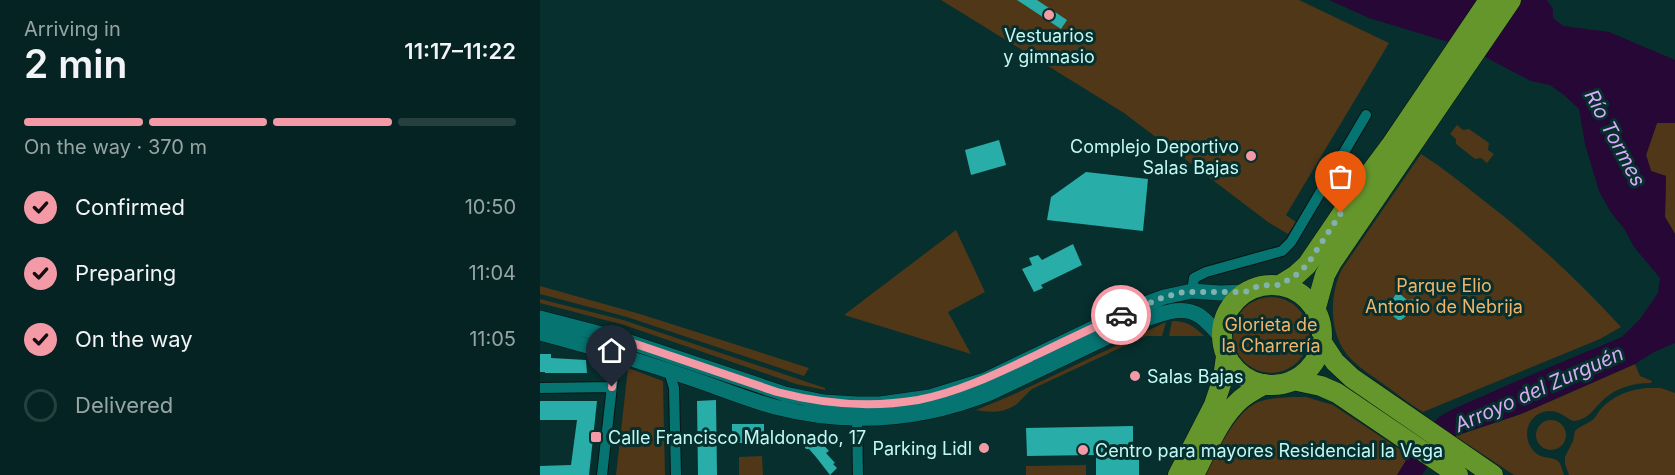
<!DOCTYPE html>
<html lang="en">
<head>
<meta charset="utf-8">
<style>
	body { margin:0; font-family:Inter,sans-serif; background:#132f2f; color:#f1f3f6; height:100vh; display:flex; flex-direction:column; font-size:22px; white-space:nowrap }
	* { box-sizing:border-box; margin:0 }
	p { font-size:20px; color:#97a4a5 }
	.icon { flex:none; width:33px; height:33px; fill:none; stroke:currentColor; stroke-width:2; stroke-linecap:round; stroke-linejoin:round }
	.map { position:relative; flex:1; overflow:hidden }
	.side { display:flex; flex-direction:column; background:#052322; width:540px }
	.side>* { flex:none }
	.pin { position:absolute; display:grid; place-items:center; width:51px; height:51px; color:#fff; margin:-62px -26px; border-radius:50% 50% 50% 0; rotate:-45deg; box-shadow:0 0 6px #0007 }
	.pin .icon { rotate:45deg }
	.courier { position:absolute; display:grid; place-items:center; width:60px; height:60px; margin:-30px; border:4px solid #f49aa6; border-radius:50%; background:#fff; color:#222; box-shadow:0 2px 8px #0007 }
	.overview em { font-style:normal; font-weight:600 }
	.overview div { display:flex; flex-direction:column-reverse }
	.overview { display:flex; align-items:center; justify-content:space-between; height:102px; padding:0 24px }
	h1 { font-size:39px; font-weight:600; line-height:45px }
	.bar { display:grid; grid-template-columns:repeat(4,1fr); gap:9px 6px; align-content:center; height:72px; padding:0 24px }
	.bar i { height:8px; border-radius:4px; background:#264040 }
	.bar .current { background:#f49aa6 }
	.bar p { grid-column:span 4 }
	ol { padding:0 24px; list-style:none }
	li { display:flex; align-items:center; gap:18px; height:66px }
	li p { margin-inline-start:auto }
	li .icon { padding:6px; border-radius:50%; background:#f49aa6; color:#111; stroke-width:4 }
	li:last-child { color:#97a4a5 }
	li i { width:33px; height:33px; border:3px solid #264040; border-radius:50% }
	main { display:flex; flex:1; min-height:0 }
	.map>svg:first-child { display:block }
	.green { fill:#4f3718 }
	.water { fill:#260736 }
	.building { fill:#29ada8 }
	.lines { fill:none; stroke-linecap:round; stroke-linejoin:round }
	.street-casing { stroke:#061514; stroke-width:12 }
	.secondary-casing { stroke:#061514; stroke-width:16 }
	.highway-casing { stroke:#061514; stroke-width:21 }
	.street { stroke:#067572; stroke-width:10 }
	.secondary { stroke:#067572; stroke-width:15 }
	.highway { stroke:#65962c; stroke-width:20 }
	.done { stroke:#81b2af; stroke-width:6; stroke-dasharray:0 10.8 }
	.route { stroke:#f49aa6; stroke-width:8 }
	.poi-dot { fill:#f49aa6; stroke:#072f2e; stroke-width:2 }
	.labels { text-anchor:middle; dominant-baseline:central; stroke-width:6; stroke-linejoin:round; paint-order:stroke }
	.poi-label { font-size:18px; fill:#c3f9f5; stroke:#072f2e; text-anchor:start }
	.park-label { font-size:18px; fill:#f1b468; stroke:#072f2e }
	.water-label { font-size:20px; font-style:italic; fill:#d9abf8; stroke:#072f2e }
</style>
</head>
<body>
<main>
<section class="side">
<div class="overview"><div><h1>2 min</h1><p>Arriving in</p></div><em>11:17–11:22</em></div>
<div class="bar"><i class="current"></i><i class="current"></i><i class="current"></i><i></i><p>On the way · 370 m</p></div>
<ol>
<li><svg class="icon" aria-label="check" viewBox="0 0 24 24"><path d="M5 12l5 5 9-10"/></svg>Confirmed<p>10:50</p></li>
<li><svg class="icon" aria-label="check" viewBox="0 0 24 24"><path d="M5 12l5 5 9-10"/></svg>Preparing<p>11:04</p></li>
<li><svg class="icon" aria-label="check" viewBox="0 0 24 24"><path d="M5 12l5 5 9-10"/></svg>On the way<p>11:05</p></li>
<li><i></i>Delivered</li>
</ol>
</section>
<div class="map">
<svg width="1135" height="475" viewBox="0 0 1135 475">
	<rect width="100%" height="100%" fill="#072f2e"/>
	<path class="green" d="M401,0H759L849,43L746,215L756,222L748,234L728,222L584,113Z
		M1117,123H1135V234L1125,217L1126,176L1111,171L1106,155Z
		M917,125L923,130L929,129L949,143L948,150L954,154L947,163L941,158L935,159L916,144V139L910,134Z
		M881,154C903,168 923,184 943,200C993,238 1039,281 1081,327L1060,339L883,412C871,405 860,396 849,388C837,379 823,371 812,360C789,338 788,297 802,269Z
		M416,230L445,292L408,312L431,354L304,315Z
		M0,286L100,314L269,368L264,376L87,317L0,294Z
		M693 335a38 38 0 1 1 76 0a38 38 0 1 1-76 0Z
		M0,299L83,320L285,388V390L256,384L84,325L0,303Z
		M632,321C646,321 654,326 664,336H629Z
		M626,322L622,336H606L492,389C487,393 483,398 478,403C466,413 451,413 436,410L470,396Z
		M1095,364L1100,376L1112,381L1111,383C1094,383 1077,387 1063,400C1053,409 1049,420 1033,421C1023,416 1016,408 1003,412C984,418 982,443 997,454C1003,459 1014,456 1019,462C1021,465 1023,471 1024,475H974L915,436L981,414Z
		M88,368L123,381L125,475H76Z
		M1106,388H1121L1135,393V475H1029L1025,464V457L1033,441L1035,431C1040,426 1045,425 1051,421C1055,419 1057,414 1060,410C1072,396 1088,390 1106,388Z
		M751,397H766L793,405L870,456L857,475H666C677,452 694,413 718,402C728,398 740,398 751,397Z
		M996 435a15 15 0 1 1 30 0a15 15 0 1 1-30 0Z
		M222,456L223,475H199V457Z
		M546,465V475H486V466Z"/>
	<path class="water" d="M789,0H1007L1013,9V18L1023,26L1069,32L1135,60V123H1117L1106,155L1111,171L1126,176L1125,217L1135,234V343L1114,352L1095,364L981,414L915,436L901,446L882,475H857L882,434L899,417L911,410L977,381L1082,337L1100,319L1118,293L1120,278L1094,247L1085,230L1070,211L1059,191L1045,144L1039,109L1024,95L1010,85L991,81L928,48L829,18Z"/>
	<path class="building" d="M477,0H497L527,20L521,29Z
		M459,140L466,165L431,175L425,150Z
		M546,172L608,179L603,231L507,220L511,197Z
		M533,244L542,265L501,285L503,288L494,292L482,269L492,265L489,258L498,255L502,260Z
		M856,294H860L867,300L879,299L881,310L868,312L865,317L861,320H858L853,316L850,308V303Z
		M0,354H11V358L46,360L47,373H5V372H0Z
		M176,400L177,475H158L157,401Z
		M0,401H57L49,475H0V466L31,465L37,420H0Z
		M192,424H224V443H192Z
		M593,426V444H599V475H556V455L487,456L486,428Z
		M265,432L278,444L281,442L289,451L286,453L295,463L293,464L297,468L290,475L276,457L269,449H266L258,438Z"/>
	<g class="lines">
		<defs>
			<path id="street" d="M652,291L654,278L666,272L742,251L751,242L826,115
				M129,371L134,388L136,475
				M0,388L72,387
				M317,419L318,475
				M62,475L74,368L81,339"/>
			<path id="secondary" d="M0,318L81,339L245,394L284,402L317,404H340L390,397L445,380L597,307L624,297L652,291L680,293L705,292
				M0,333C49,346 97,360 144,376C175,386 205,399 235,407C309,426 380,421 450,393L603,320C621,314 643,304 660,316C668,322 675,330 681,337"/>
			<path id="highway" d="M740,285L756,275L767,265L822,184L851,145L949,0
				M682 335a50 50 0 1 1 100 0a50 50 0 1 1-100 0Z
				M775,311L785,275L792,262L971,0
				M781,341L795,362L812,378L953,475
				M753,380L781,386L797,393L918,475
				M638,475L674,405L683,378L686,356
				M654,475C667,450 679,418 701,399C708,393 716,389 725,384"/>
		</defs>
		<use href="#street" class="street-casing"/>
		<use href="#secondary" class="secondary-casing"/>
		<use href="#highway" class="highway-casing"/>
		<use href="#street" class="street"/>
		<use href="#secondary" class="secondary"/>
		<use href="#highway" class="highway"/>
	</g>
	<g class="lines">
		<path class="done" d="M581,315L624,297L644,292H705L716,287L728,285H740L756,275L767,265L801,213"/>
		<path class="route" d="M72,387L77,354L81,339L237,392C283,404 331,408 378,400C419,392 456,374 494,356C523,342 552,328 581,315"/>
	</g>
	<g class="poi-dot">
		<circle cx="509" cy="15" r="6"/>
		<circle cx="711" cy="156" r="6"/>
		<circle cx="595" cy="376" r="6"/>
		<rect x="50" y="431" width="12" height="12" rx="3"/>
		<circle cx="444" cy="448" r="6"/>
		<circle cx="543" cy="450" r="6"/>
	</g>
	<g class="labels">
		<g class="poi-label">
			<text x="509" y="35" text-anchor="middle">Vestuarios<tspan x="509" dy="21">y gimnasio</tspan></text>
			<text x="699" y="146" text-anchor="end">Complejo Deportivo<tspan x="699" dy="21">Salas Bajas</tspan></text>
			<text x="607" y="376">Salas Bajas</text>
			<text x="68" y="437">Calle Francisco Maldonado, 17</text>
			<text x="432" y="448" text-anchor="end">Parking Lidl</text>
			<text x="555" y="450">Centro para mayores Residencial la Vega</text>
		</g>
		<g class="park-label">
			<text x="904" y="285">Parque Elio<tspan x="904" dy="21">Antonio de Nebrija</tspan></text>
			<text x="731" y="324">Glorieta de<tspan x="731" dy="21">la Charrería</tspan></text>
		</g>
		<g class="water-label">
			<text transform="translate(1075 138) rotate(62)">Río Tormes</text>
			<text transform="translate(999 389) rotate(-24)">Arroyo del Zurguén</text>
		</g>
	</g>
</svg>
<div class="pin" style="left:801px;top:213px;background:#ea580c"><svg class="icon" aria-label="bag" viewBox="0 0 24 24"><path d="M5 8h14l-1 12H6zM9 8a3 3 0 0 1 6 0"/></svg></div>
<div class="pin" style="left:72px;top:387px;background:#1f2937"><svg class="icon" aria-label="home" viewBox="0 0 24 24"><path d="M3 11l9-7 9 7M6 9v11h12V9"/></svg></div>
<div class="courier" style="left:581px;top:315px"><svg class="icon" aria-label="car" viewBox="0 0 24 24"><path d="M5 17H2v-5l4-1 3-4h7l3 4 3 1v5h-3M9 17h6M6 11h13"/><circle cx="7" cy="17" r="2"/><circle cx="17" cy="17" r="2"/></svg></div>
</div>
</main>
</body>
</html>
